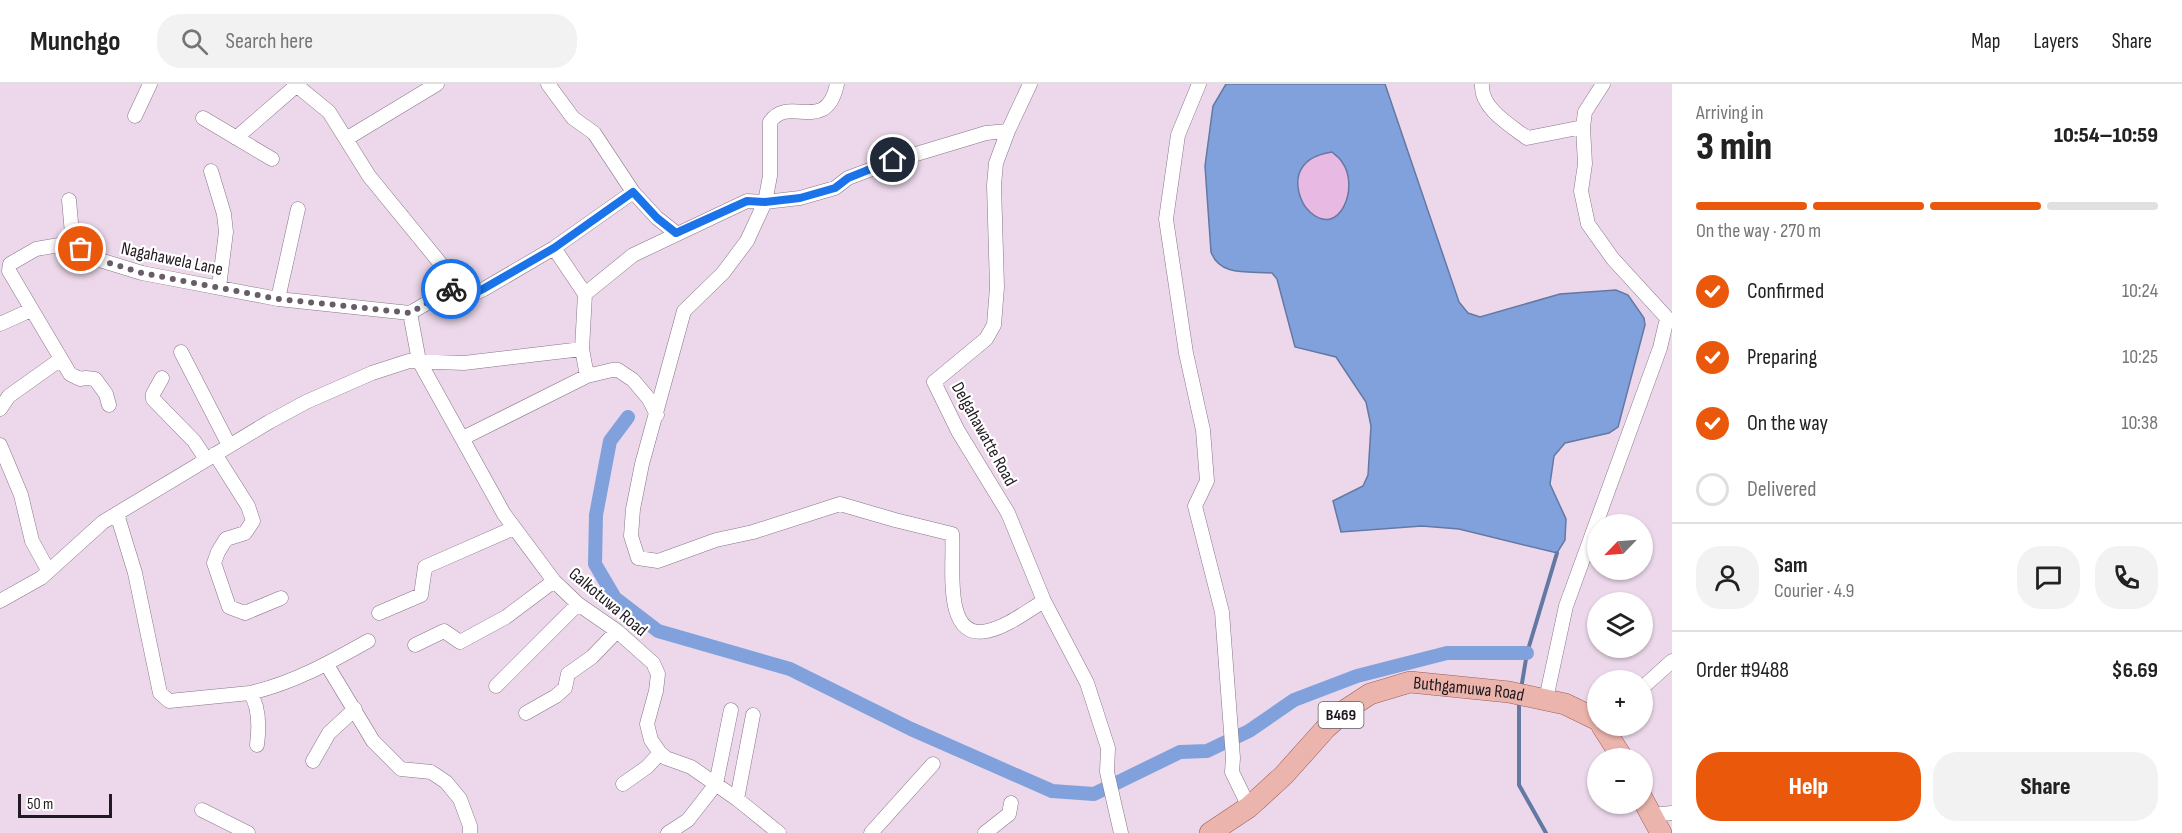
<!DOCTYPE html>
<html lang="en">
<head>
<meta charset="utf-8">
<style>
	body { margin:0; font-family:"Sofia Sans Condensed",sans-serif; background:#f2f2f2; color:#222; height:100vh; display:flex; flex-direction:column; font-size:22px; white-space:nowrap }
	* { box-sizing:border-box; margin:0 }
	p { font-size:20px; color:#767676 }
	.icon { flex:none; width:33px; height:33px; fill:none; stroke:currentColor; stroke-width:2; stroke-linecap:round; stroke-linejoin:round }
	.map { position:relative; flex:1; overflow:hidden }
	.sheet { display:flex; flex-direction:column; background:#fff; width:510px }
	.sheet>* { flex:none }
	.needle { width:39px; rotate:245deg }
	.fabs { position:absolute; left:1587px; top:430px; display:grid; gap:12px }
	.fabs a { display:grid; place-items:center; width:66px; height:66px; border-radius:50%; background:#fff; box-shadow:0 2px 4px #0004; font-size:30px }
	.scale { position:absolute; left:18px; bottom:15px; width:94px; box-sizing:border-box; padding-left:6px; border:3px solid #201920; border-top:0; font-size:16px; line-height:21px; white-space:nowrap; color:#201920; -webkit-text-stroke:4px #fff; paint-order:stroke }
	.pin { position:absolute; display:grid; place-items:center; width:51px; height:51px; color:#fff; margin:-26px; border:3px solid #fff; border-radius:50%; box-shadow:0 2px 6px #0007 }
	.courier { position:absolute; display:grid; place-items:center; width:60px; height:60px; margin:-30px; border:4px solid #1a73e8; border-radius:50%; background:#fff; color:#222; box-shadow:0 2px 8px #0007 }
	.head em { font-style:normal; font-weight:800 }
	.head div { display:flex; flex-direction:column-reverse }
	.head { display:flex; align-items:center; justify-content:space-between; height:102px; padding:0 24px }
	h1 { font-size:39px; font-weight:800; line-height:45px }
	.bar { display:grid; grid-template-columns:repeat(4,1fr); gap:9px 6px; align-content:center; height:72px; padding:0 24px }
	.bar i { height:8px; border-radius:4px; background:#e0e0e0 }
	.bar .on { background:#ea580c }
	.bar p { grid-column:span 4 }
	.line { display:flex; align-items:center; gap:15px; padding:0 24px; border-top:2px solid #e0e0e0 }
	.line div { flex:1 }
	.round { display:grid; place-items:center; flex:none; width:63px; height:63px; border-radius:24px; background:#f2f2f2 }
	ol { padding:0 24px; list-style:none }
	li { display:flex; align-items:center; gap:18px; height:66px }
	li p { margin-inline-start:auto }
	li .icon { padding:6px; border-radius:50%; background:#ea580c; color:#fff; stroke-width:4 }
	li:last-child { color:#767676 }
	li i { width:33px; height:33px; border:3px solid #e0e0e0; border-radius:50% }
	.primary-button { display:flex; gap:12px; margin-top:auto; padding:12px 24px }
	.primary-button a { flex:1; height:69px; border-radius:24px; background:#ea580c; color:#fff; font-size:24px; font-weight:800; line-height:69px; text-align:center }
	.primary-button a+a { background:#f2f2f2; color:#222 }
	header { display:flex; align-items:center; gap:36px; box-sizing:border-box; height:84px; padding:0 30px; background:#fff; border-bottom:2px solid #e0e0e0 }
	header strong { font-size:28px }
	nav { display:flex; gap:33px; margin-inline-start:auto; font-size:21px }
	.search { width:420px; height:54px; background:#f2f2f2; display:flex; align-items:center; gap:15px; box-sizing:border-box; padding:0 21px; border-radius:24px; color:#767676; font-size:22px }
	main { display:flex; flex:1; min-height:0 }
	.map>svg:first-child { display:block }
	.green { fill:#e7b9e3 }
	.water { fill:#81a1dd; stroke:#6478a4; stroke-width:1.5; fill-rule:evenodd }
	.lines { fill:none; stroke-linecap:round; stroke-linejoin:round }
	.stream { stroke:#6478a4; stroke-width:4 }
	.canal { stroke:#81a1dd; stroke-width:14 }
	.street-casing { stroke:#877685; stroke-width:15 }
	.primary-casing { stroke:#9c5d57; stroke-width:22 }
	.street { stroke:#fff; stroke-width:14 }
	.primary { stroke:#ebb4ac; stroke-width:21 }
	.done { stroke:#675c67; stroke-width:6; stroke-dasharray:0 10.8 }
	.route { stroke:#1a73e8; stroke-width:8 }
	.labels { text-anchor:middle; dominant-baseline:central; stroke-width:4.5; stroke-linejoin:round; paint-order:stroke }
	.shield { fill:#fff; stroke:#635e63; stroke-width:1.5 }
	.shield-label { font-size:16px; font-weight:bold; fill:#201920 }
	.street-label { font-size:18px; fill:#201920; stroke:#fff }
</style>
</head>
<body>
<header>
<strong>Munchgo</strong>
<div class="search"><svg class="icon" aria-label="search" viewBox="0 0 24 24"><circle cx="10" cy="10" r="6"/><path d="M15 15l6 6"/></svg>Search here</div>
<nav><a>Map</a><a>Layers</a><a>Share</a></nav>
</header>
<main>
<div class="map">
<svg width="1672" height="749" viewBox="0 0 1672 749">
	<rect width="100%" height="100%" fill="#ecd8ea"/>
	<path class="green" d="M1332,68C1335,71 1340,74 1342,78C1360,102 1340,155 1310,128C1306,124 1304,122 1302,117C1298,108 1296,100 1299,90C1304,75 1318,70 1332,68Z"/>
	<path class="water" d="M1226,0H1385L1459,218L1468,229L1480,233L1560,210L1616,206L1628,211L1644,234L1645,241L1618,343L1609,349L1565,359L1554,372L1550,400L1566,435L1565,456L1557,469L1459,445L1422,442L1341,448L1333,417L1363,402L1368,391L1371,342L1366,318L1336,273L1295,263L1277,195L1272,189C1249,187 1220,193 1211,168L1205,82L1213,22ZM1332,68C1335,71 1340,74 1342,78C1360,102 1340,155 1310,128C1306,124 1304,122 1302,117C1298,108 1296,100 1299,90C1304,75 1318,70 1332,68Z"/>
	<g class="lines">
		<path class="stream" d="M1521,605L1527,569L1557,469
			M1519,618V701L1546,749"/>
		<path class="canal" d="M628,333L610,357L596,431L595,480L615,514L658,547L790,585L911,645L1052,707L1094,710L1180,668L1207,667L1249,647L1294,616L1357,592L1447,569H1527"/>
		<defs>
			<path id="street" d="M295,0L329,28L369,92L458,201
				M548,0L573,34L594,49L633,108
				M837,0C826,52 789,10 770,38V92L765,118L747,157L723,189L684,227L642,380L633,425L631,452L638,474L658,477L716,456L753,448L840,420L895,436L952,450C955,476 941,557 987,547C1007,543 1027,527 1044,517
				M1030,0L1008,47L996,79L994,101L997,203L994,241L986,255L934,298L958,347L1008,429L1044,517L1087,599L1108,664L1107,688L1121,749
				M1199,0L1178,51L1166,135L1186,269L1203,346L1207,397L1195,422L1222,528L1233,674L1232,688L1249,723
				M1482,0C1480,24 1510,41 1527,54L1583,43L1585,80L1581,107L1588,140L1613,175L1667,234L1660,264L1566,522L1546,615
				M135,32L150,0
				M203,34L272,75
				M1583,43L1585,28L1603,0
				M236,54L297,1
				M346,55L437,0
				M211,87L224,130L226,148L219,203
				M69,116L73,161
				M676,149L657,134L633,108L554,164L484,205L475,209L458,201L410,229L419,277L504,430L554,497L578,520L617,547L653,579L658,590L656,607L647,640L651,656L660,669L666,674L691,683L737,715L779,749
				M554,164L585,210L633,171L747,117L765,118L800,114L835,104L848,94L893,77L986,49L1008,47
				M585,210L582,265L587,292
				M278,215L298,125
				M0,240L31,226
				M181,268L229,361
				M162,294L153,310V315L194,357L206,375
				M109,321L106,310L95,295L86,294L80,295L70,290L9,187L10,180L36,165L65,160L73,161L103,177L142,189L278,215L410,229
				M0,325L9,312L61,275
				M463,354L587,292L612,286H618L633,296L649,315L657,331
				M0,361L21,411L32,457L48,486
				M215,370L248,422L253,437L245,449L226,455L218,468L214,479L229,523L245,529L281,514
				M117,430L135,489L160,609L169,617L250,609C260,623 259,645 257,661
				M0,517L41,494L103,438L269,338L306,318L372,289L409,277L464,279L582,265
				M379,529L421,511L425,483L514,444
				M415,561L444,547L460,558L506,533L554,497
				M327,581L373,657L401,685L431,688L446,698L460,715L470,742V749
				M496,602L578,520
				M1642,604L1672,577
				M250,609C293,599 329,579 368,557
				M526,629L556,612L565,604L568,590L592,573L617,547
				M313,677L329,649L355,625
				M623,700L647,683L660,669
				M737,715L753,631
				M202,726L248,749
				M1651,731L1672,729
				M668,749L688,736L716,700L731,626
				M871,749L933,680
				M985,749L1009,730L1011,719"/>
			<g id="primary">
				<path d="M1602,642L1623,675"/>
				<path d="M1642,714L1661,749"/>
				<path id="s1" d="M1210,749L1249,723L1284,691L1326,644L1347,625L1370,610L1410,598L1509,608L1565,620L1598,636"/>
			</g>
		</defs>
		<use href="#street" class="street-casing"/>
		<use href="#primary" class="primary-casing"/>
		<use href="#street" class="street"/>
		<use href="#primary" class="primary"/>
	</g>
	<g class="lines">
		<path class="done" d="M81,165L103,177L142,189L278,215L327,220L410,229L451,205"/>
		<path class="route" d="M451,205L458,201L475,209L483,205L554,164L633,108L657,134L676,149L747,117L765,118L800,114L835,104L848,94L893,76"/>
	</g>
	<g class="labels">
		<rect class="shield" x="1318.5" y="618" width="45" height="26" rx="4.5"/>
		<g class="shield-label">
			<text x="1341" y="631">B469</text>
		</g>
		<g class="street-label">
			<text transform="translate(172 175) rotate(12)">Nagahawela Lane</text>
			<text transform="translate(984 350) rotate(61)">Delgahawatte Road</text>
			<text transform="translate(608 518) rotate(40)">Galkotuwa Road</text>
			<text stroke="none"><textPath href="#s1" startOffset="314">Buthgamuwa Road</textPath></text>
		</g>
	</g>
</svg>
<div class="fabs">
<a><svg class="needle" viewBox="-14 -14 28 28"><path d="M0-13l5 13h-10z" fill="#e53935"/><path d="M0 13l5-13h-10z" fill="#767676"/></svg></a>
<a><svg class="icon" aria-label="layers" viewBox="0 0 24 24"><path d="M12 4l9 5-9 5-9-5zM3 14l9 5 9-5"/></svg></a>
<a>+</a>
<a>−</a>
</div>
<div class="scale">50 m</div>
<div class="pin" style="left:81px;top:165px;background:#ea580c"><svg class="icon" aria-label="bag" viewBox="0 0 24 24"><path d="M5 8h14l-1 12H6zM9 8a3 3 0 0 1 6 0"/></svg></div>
<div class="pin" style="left:893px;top:76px;background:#1f2937"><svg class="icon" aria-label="home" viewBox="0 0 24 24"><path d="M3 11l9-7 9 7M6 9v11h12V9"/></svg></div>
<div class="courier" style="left:451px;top:205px"><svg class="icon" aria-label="bike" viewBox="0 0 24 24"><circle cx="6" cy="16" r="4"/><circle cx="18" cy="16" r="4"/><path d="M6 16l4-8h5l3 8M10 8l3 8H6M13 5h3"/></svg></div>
</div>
<section class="sheet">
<div class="head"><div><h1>3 min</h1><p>Arriving in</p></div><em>10:54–10:59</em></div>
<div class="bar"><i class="on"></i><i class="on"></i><i class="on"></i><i></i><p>On the way · 270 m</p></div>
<ol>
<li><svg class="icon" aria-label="check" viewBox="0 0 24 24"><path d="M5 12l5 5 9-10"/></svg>Confirmed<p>10:24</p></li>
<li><svg class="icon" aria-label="check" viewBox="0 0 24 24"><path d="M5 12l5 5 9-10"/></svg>Preparing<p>10:25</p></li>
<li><svg class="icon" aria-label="check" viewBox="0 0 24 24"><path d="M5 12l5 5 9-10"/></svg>On the way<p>10:38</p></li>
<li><i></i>Delivered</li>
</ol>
<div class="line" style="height:108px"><a class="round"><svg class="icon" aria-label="person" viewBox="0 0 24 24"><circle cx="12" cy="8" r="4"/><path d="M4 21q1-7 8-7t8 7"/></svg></a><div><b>Sam</b><p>Courier · 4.9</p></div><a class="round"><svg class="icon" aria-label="chat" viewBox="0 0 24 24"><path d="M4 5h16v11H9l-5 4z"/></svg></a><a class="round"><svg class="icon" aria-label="phone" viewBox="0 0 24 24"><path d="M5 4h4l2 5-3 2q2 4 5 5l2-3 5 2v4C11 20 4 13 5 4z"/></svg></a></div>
<div class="line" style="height:78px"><div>Order #9488</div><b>$6.69</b></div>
<div class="primary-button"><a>Help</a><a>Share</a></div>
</section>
</main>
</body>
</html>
